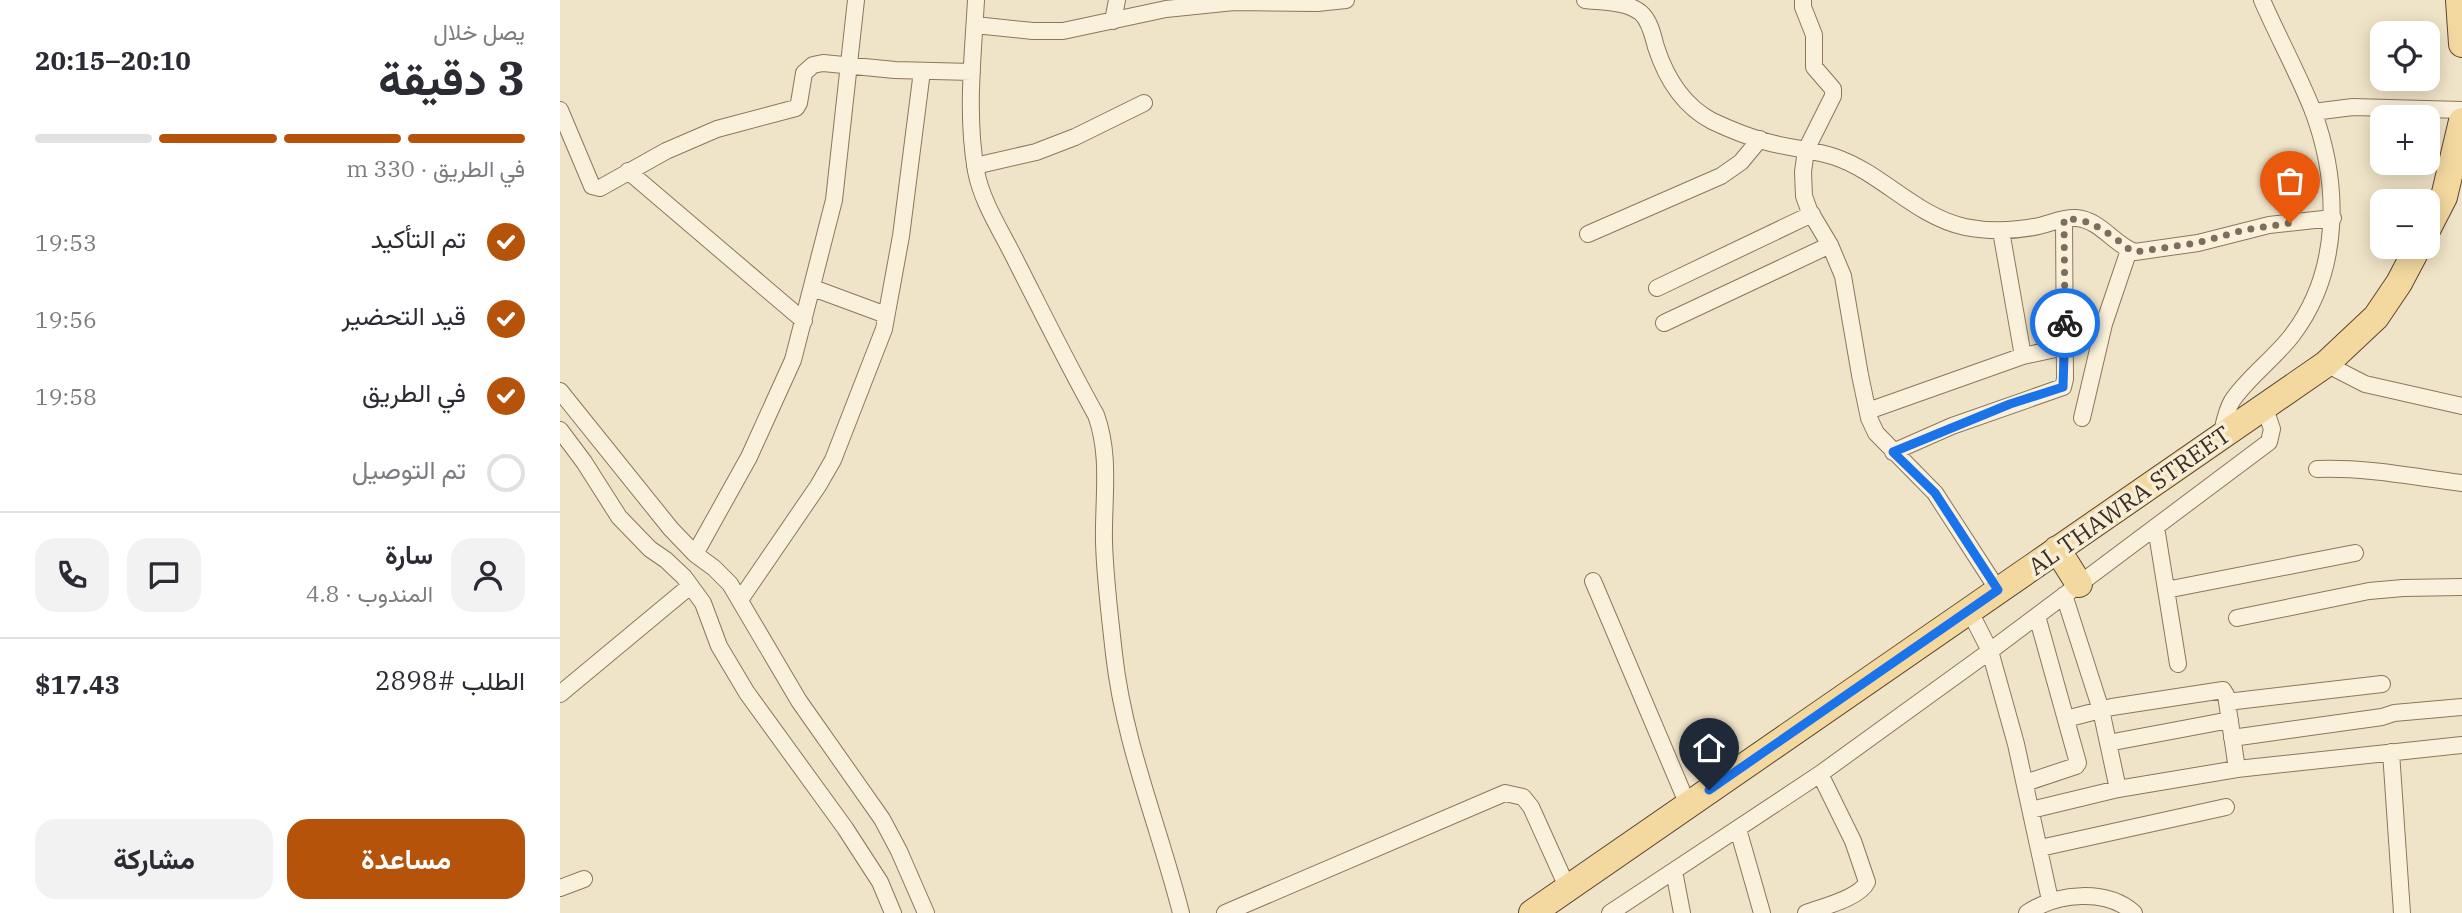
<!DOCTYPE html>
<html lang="ar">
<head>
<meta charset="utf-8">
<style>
	body { margin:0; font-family:"IBM Plex Serif",Vazirmatn,serif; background:#f2f2f3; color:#2b2b33; direction:rtl; height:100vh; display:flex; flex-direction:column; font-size:26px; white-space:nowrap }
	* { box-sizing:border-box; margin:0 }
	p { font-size:23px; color:#7c7c81 }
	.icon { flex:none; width:38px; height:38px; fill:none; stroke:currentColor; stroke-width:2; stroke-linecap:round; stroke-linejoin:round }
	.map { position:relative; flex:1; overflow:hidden; direction:ltr }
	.side { display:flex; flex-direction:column; background:#fff; width:560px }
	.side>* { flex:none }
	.tools { position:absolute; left:1810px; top:21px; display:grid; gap:14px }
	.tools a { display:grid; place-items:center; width:70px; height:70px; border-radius:14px; background:#fff; box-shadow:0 4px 18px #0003; font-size:35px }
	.pin { position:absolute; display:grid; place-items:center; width:60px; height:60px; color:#fff; margin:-72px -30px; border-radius:50% 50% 50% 0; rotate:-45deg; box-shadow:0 0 7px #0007 }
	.pin .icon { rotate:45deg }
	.courier { position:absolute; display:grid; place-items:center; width:70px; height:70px; margin:-35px; border:5px solid #1a73e8; border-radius:50%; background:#fff; color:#222; box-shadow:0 2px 9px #0007 }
	.head em { font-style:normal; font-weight:700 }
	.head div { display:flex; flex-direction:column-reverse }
	.head { display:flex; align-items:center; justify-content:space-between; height:119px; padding:0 35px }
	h1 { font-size:46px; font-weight:700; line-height:52px }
	.bar { display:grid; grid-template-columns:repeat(4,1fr); gap:10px 7px; align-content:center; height:84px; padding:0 35px }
	.bar i { height:9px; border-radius:5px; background:#e1e1e2 }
	.bar .active { background:#b45309 }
	.bar p { grid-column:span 4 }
	.line { display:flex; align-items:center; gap:18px; padding:0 35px; border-top:2px solid #e1e1e2 }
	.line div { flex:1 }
	.round { display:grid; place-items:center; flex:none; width:74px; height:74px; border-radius:21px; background:#f2f2f3 }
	ol { padding:0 35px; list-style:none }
	li { display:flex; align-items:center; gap:21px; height:77px }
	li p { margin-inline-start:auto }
	li .icon { padding:7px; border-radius:50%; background:#b45309; color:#fff; stroke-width:4 }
	li:last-child { color:#7c7c81 }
	li i { width:38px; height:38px; border:4px solid #e1e1e2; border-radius:50% }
	.primary-button { display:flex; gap:14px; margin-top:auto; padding:14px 35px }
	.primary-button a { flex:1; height:80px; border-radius:21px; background:#b45309; color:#fff; font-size:28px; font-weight:700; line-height:80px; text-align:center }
	.primary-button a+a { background:#f2f2f3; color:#2b2b33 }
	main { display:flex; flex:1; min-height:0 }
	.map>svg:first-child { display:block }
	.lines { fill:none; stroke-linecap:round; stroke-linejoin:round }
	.street-casing { stroke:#8d765c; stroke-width:18 }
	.primary-casing { stroke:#5b4430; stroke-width:28 }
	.street { stroke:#faf1dc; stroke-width:16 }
	.primary { stroke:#f3d9a0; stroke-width:26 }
	.done { stroke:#7c6e5b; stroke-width:7; stroke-dasharray:0 12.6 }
	.route { stroke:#1a73e8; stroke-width:9 }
	.labels { text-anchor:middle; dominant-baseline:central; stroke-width:7; stroke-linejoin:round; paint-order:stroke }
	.street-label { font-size:24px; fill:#3d2e20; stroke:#f7eed8 }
</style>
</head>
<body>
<main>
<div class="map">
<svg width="1902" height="913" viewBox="0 0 1902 913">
	<rect width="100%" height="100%" fill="#f0e4c8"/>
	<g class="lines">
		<defs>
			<path id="street" d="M416,0C413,56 406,114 416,171C422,203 443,234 457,263C483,314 508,365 536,415C551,456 543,499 544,542C545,579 550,617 554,654C564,744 599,826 621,913
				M1025,0C1042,2 1067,1 1081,13C1090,21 1093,36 1096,47C1106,78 1122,105 1152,121C1169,129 1189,137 1207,142C1229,148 1253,150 1275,157C1322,173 1355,216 1405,227C1430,232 1455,231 1479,226C1492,223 1503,217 1516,218C1541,220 1554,245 1575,252L1638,243L1709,225L1773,218
				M1243,0V7L1254,35V67L1273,89V96L1246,150L1243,172L1244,196L1249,210L1270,245L1283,276L1300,375L1309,418L1316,433L1375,493L1438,590
				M553,21L557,0
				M415,25L473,31H503L606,9L674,2L757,3L786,0
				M0,110L32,186L40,188L106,151L157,129L236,108L239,103L244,73L253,65L263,63L335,70L412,72
				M1753,112L1793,107L1902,110
				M415,166L476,152L515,137L584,103
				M68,171L244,321
				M1441,231L1463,356
				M1028,234L1161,176L1181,162L1200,139
				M253,288L326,315
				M1097,288L1252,214
				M1104,323L1270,245
				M1766,364L1805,384L1902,406
				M0,391L111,529L135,554L154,568L170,584L239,701L322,819L339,851L366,913
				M1308,411L1463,356L1505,347
				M1522,418L1544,324L1569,250
				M0,430L24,462L59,517L90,549L106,560L124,577L143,603L159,646L187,693L285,828L320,882L333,913
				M1661,436C1664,424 1666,411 1672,401C1686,379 1717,356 1733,334C1781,270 1780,184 1753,111C1738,73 1718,37 1702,0
				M1333,452L1392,426L1503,387L1505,379L1504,219
				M1757,469C1806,467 1854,477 1902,483
				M1596,527L1618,664
				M135,554L189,457L233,360L274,200L296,0
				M1033,581L1128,805
				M1606,590L1795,553
				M1504,595L1541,710L1558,789
				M180,600L258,486L273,460L324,329L341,236L362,71
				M1677,618L1809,591L1843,588L1902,587
				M0,694L130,586
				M1667,702L1822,684
				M1506,719L1552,707L1663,690L1666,695L1677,769
				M1672,738L1822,717L1834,713L1902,707
				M1548,743L1670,720
				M1831,752L1842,913
				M1465,783L1516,766L1518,763L1477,616
				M1471,810L1558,789L1677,769L1902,745
				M1178,829L1202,913
				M1480,848L1666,807
				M1114,871L1122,913
				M0,888L24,879
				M1490,900L1456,744L1430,651L1709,442L1712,429L1704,406
				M665,913L945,793L963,797L971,807L1008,889
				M1050,913L1260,774L1430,651L1409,610
				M1246,913C1262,907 1300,898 1307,882L1293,841L1260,774
				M1467,913C1497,893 1546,888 1574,913"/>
			<path id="primary" d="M1899,0L1902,44
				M1867,230L1884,197L1902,121
				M1497,549L1519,584
				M972,913L1766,364L1816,317L1839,283L1858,247"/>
		</defs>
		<use href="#street" class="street-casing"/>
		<use href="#primary" class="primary-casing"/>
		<use href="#street" class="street"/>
		<use href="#primary" class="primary"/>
	</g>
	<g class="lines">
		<path class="done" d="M1505,323L1504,219C1525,218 1540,227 1556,239C1563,244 1567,249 1575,252L1637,243L1684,230L1730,223"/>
		<path class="route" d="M1149,790L1438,590L1375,493L1333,452L1450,404L1503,387L1505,323"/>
	</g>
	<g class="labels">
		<g class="street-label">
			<text transform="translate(1569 500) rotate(-35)">AL THAWRA STREET</text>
		</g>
	</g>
</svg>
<div class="tools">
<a><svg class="icon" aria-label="locate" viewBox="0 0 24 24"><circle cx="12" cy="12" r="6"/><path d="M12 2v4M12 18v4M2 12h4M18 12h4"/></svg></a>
<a>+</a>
<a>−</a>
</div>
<div class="pin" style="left:1730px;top:223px;background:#ea580c"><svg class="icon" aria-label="bag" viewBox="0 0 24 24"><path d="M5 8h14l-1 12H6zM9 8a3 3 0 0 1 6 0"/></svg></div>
<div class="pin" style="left:1149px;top:790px;background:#1f2937"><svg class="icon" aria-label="home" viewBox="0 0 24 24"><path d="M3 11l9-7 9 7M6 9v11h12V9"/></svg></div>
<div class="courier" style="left:1505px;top:323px"><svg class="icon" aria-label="bike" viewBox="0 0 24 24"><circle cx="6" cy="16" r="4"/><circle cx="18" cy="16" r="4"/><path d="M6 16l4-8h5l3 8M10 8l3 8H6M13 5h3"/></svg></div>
</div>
<section class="side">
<div class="head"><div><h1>3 دقيقة</h1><p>يصل خلال</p></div><em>20:10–20:15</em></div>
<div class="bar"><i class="active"></i><i class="active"></i><i class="active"></i><i></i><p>في الطريق · 330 m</p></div>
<ol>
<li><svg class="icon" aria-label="check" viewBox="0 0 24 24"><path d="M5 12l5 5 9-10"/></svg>تم التأكيد<p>19:53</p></li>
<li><svg class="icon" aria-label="check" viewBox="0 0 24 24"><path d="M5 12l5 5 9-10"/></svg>قيد التحضير<p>19:56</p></li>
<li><svg class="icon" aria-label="check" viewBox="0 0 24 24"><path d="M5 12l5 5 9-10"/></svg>في الطريق<p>19:58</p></li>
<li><i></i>تم التوصيل</li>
</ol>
<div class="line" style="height:126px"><a class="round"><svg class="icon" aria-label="person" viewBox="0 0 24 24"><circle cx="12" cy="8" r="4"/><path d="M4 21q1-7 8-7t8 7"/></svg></a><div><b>سارة</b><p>المندوب · 4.8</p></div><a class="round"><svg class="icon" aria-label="chat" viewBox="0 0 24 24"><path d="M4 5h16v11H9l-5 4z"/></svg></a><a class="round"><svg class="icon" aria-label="phone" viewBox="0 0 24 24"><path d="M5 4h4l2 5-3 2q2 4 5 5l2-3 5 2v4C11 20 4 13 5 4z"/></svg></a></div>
<div class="line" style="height:91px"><div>الطلب #2898</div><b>$17.43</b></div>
<div class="primary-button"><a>مساعدة</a><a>مشاركة</a></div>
</section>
</main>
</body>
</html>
